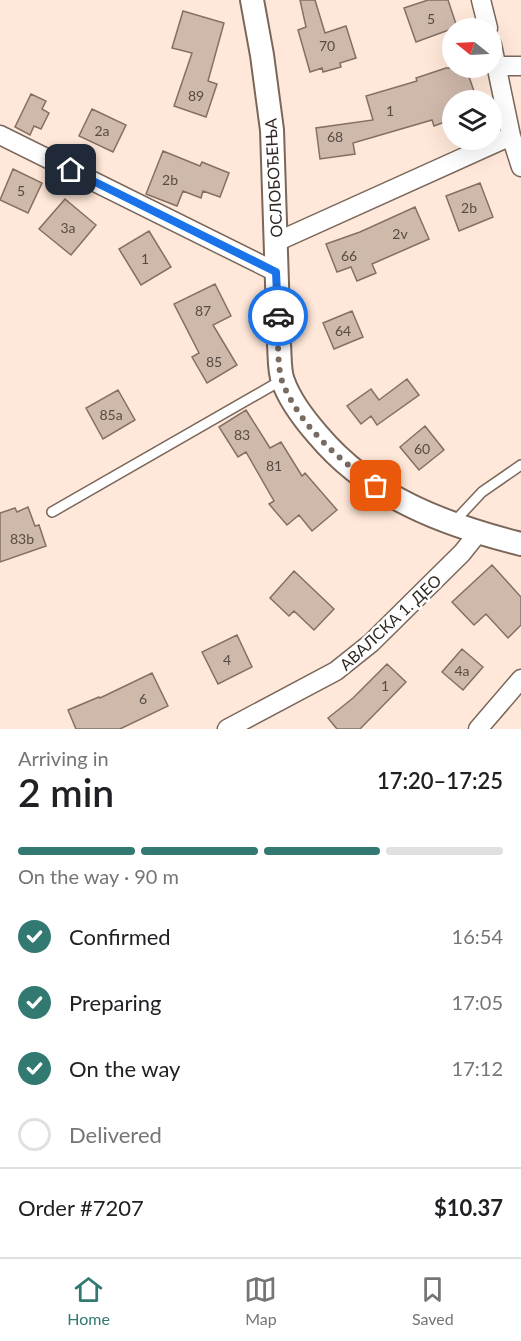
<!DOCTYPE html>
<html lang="en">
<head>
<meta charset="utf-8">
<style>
	body { margin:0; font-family:Lato,sans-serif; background:#f2f2f2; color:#202124; height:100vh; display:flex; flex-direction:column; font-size:22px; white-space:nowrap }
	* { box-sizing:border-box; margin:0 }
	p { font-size:20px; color:#757577 }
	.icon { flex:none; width:33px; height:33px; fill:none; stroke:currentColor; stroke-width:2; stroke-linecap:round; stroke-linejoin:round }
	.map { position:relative; height:729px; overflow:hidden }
	.side { display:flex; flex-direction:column; background:#fff; flex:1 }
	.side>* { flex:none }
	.needle { width:39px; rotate:288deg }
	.buttons { position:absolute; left:442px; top:18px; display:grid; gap:12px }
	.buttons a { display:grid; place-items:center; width:60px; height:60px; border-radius:50%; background:#fff; box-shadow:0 6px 24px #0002; font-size:30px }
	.pin { position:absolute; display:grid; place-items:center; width:51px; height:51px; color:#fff; margin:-26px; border-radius:12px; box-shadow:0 3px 9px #0006 }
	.courier { position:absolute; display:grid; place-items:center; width:60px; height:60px; margin:-30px; border:4px solid #1a73e8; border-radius:50%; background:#fff; color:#222; box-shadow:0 2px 8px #0007 }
	.head em { font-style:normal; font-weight:600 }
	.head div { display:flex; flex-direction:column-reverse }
	.head { display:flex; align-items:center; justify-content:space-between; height:102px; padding:0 18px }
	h1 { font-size:39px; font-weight:600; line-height:45px }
	.bar { display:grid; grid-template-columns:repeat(4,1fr); gap:9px 6px; align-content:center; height:72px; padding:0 18px }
	.bar i { height:8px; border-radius:4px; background:#e0e0e0 }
	.bar .on { background:#327972 }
	.bar p { grid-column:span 4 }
	.line { display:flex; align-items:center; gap:15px; padding:0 18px; border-top:2px solid #e0e0e0 }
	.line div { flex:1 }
	ol { padding:0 18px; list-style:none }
	li { display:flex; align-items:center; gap:18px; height:66px }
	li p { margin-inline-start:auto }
	li .icon { padding:6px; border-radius:50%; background:#327972; color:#fff; stroke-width:4 }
	li:last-child { color:#757577 }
	li i { width:33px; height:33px; border:3px solid #e0e0e0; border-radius:50% }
	.tab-bar { display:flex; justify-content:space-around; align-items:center; height:84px; border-top:2px solid #e0e0e0; background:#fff; font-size:16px; color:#757577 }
	.tab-bar a { display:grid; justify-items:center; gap:3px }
	.tab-bar .on { color:#327972 }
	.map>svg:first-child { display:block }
	.building { fill:#cfb9ab; stroke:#847063; stroke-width:1.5 }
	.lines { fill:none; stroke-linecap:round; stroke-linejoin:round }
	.service-casing { stroke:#7a675a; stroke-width:12 }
	.minor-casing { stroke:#7a675a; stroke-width:21 }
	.tertiary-casing { stroke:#7a675a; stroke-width:26 }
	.service { stroke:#fff; stroke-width:9 }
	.minor { stroke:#fff; stroke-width:18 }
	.tertiary { stroke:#fff; stroke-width:22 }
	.done { stroke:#786b61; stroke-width:6; stroke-dasharray:0 10.8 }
	.route { stroke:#1a73e8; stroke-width:8 }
	.labels { text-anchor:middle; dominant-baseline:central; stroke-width:5; stroke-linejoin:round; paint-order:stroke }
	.number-label { font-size:14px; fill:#574c44 }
	.street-label { font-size:16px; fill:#2f2721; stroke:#fff }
</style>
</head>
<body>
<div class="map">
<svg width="521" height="729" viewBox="0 0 521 729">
	<rect width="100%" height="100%" fill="#ffe8d9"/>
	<path class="building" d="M300,0H315L325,33L346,26L356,58L340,63L341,67L323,72L322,68L310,72L298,30L306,27Z
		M428,0H448L457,27L416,42L404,8Z
		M183,11L224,23L208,81L217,84L206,117L174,106L192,53L172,48Z
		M446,68H466L476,97L467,100H453V119L434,126L432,120L353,143L355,154L320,159L316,128L373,120L366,96L417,81L416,78Z
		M31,94L46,101L42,109L49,113L41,129L34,126L30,135L15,127Z
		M92,109L126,125L113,152L79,136Z
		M163,151L200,166L202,162L229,173L220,197L203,191L201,198L183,191L177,206L146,194Z
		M13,169L42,183L28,213L0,200Z
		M480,183L493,217L459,231L446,196Z
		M65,199L96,225L71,255L39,229Z
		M415,207L429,239L372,264L376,273L357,281L351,267L337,272L326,244L360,232Z
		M149,231L171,267L141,285L119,249Z
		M215,284L231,316L213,325L237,365L207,383L192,357L199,353L174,304Z
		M352,311L363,337L334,349L323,323Z
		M407,379L419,395L377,425L371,416L361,424L347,406L371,389L379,400Z
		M118,390L135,420L103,439L86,408Z
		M246,410L270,448L281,442L302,476L305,473L337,510L312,531L299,515L287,525L269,504L274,501L246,452L238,457L219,427Z
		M425,426L444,450L419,470L400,447Z
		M28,507L35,526L39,525L46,546L0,562V513L15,508L17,512Z
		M492,565L521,597V625L508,638L486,614L474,625L452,602Z
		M294,571L334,609L314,630L294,611L289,616L270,598Z
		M237,635L252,667L218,684L202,652Z
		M462,649L483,667L463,690L442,672Z
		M387,664L406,682L360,729H337L328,718L353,698Z
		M152,673L168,706L120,729H76L68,710L99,697L100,698Z"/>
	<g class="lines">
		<defs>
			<path id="service" d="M52,512L282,380
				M453,523L482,492L521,465"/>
			<path id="minor" d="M481,0L488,28
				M492,45L511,136L521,167
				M497,66H521
				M0,135L276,272
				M276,242L511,136
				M227,729L336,671L371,643L462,553L478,533
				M478,729L521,679"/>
			<path id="tertiary" d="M252,0L262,55L272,130L279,345C280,356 279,371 283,381C290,401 304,419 318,435C370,497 445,525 521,544"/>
		</defs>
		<use href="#service" class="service-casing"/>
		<use href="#minor" class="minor-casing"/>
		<use href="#tertiary" class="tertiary-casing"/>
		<use href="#service" class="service"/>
		<use href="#minor" class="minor"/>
		<use href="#tertiary" class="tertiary"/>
	</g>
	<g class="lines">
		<path class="done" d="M278,316C278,333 277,366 282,381C298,424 340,461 376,486"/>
		<path class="route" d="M71,170L276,272L278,316"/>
	</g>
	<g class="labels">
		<g class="number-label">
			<text x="431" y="18">5</text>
			<text x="327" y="45">70</text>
			<text x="196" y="95">89</text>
			<text x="390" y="110">1</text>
			<text x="102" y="130">2a</text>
			<text x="335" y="136">68</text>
			<text x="170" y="179">2b</text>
			<text x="21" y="190">5</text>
			<text x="469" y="207">2b</text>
			<text x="68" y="227">3a</text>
			<text x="400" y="233">2v</text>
			<text x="349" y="255">66</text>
			<text x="145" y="258">1</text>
			<text x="203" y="310">87</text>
			<text x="343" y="330">64</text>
			<text x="214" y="361">85</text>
			<text x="111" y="414">85a</text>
			<text x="242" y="434">83</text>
			<text x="422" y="448">60</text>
			<text x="274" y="465">81</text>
			<text x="22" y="538">83b</text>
			<text x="227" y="659">4</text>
			<text x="462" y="670">4a</text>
			<text x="385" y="685">1</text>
			<text x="143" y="698">6</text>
		</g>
		<g class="street-label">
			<text transform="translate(273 178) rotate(-93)">ОСЛОБОЂЕЊА</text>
			<text transform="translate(390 622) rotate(-43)">АВАЛСКА 1. ДЕО</text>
		</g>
	</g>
</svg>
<div class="buttons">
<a><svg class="needle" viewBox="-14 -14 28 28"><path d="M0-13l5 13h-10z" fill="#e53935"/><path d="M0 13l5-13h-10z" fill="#757577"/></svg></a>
<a><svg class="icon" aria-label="layers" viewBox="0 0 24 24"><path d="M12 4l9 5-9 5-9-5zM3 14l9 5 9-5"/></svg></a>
</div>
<div class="pin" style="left:376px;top:486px;background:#ea580c"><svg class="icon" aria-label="bag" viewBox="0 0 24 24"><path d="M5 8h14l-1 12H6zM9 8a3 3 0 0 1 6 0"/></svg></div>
<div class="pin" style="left:71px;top:170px;background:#1f2937"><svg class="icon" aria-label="home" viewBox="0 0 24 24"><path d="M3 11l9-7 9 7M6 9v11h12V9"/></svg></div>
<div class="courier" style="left:278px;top:316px"><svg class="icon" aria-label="car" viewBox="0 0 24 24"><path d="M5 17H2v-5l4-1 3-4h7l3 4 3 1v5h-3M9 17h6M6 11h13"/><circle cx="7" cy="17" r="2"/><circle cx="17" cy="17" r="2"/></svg></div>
</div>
<section class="side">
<div class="head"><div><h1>2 min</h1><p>Arriving in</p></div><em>17:20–17:25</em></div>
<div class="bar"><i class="on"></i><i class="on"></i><i class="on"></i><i></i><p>On the way · 90 m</p></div>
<ol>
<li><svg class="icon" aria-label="check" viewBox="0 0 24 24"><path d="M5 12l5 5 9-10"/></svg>Confirmed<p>16:54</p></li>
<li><svg class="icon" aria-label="check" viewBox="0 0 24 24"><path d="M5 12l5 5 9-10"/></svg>Preparing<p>17:05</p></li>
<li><svg class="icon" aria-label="check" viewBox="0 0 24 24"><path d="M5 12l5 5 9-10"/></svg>On the way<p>17:12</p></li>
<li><i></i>Delivered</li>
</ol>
<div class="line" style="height:78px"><div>Order #7207</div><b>$10.37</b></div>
</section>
<nav class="tab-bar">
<a class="on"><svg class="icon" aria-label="home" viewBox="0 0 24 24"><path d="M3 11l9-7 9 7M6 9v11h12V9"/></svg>Home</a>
<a><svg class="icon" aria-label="map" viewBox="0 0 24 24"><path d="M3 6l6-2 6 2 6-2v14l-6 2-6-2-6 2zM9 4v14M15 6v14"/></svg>Map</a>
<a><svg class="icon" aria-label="saved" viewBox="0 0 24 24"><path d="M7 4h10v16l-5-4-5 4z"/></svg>Saved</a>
</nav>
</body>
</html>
